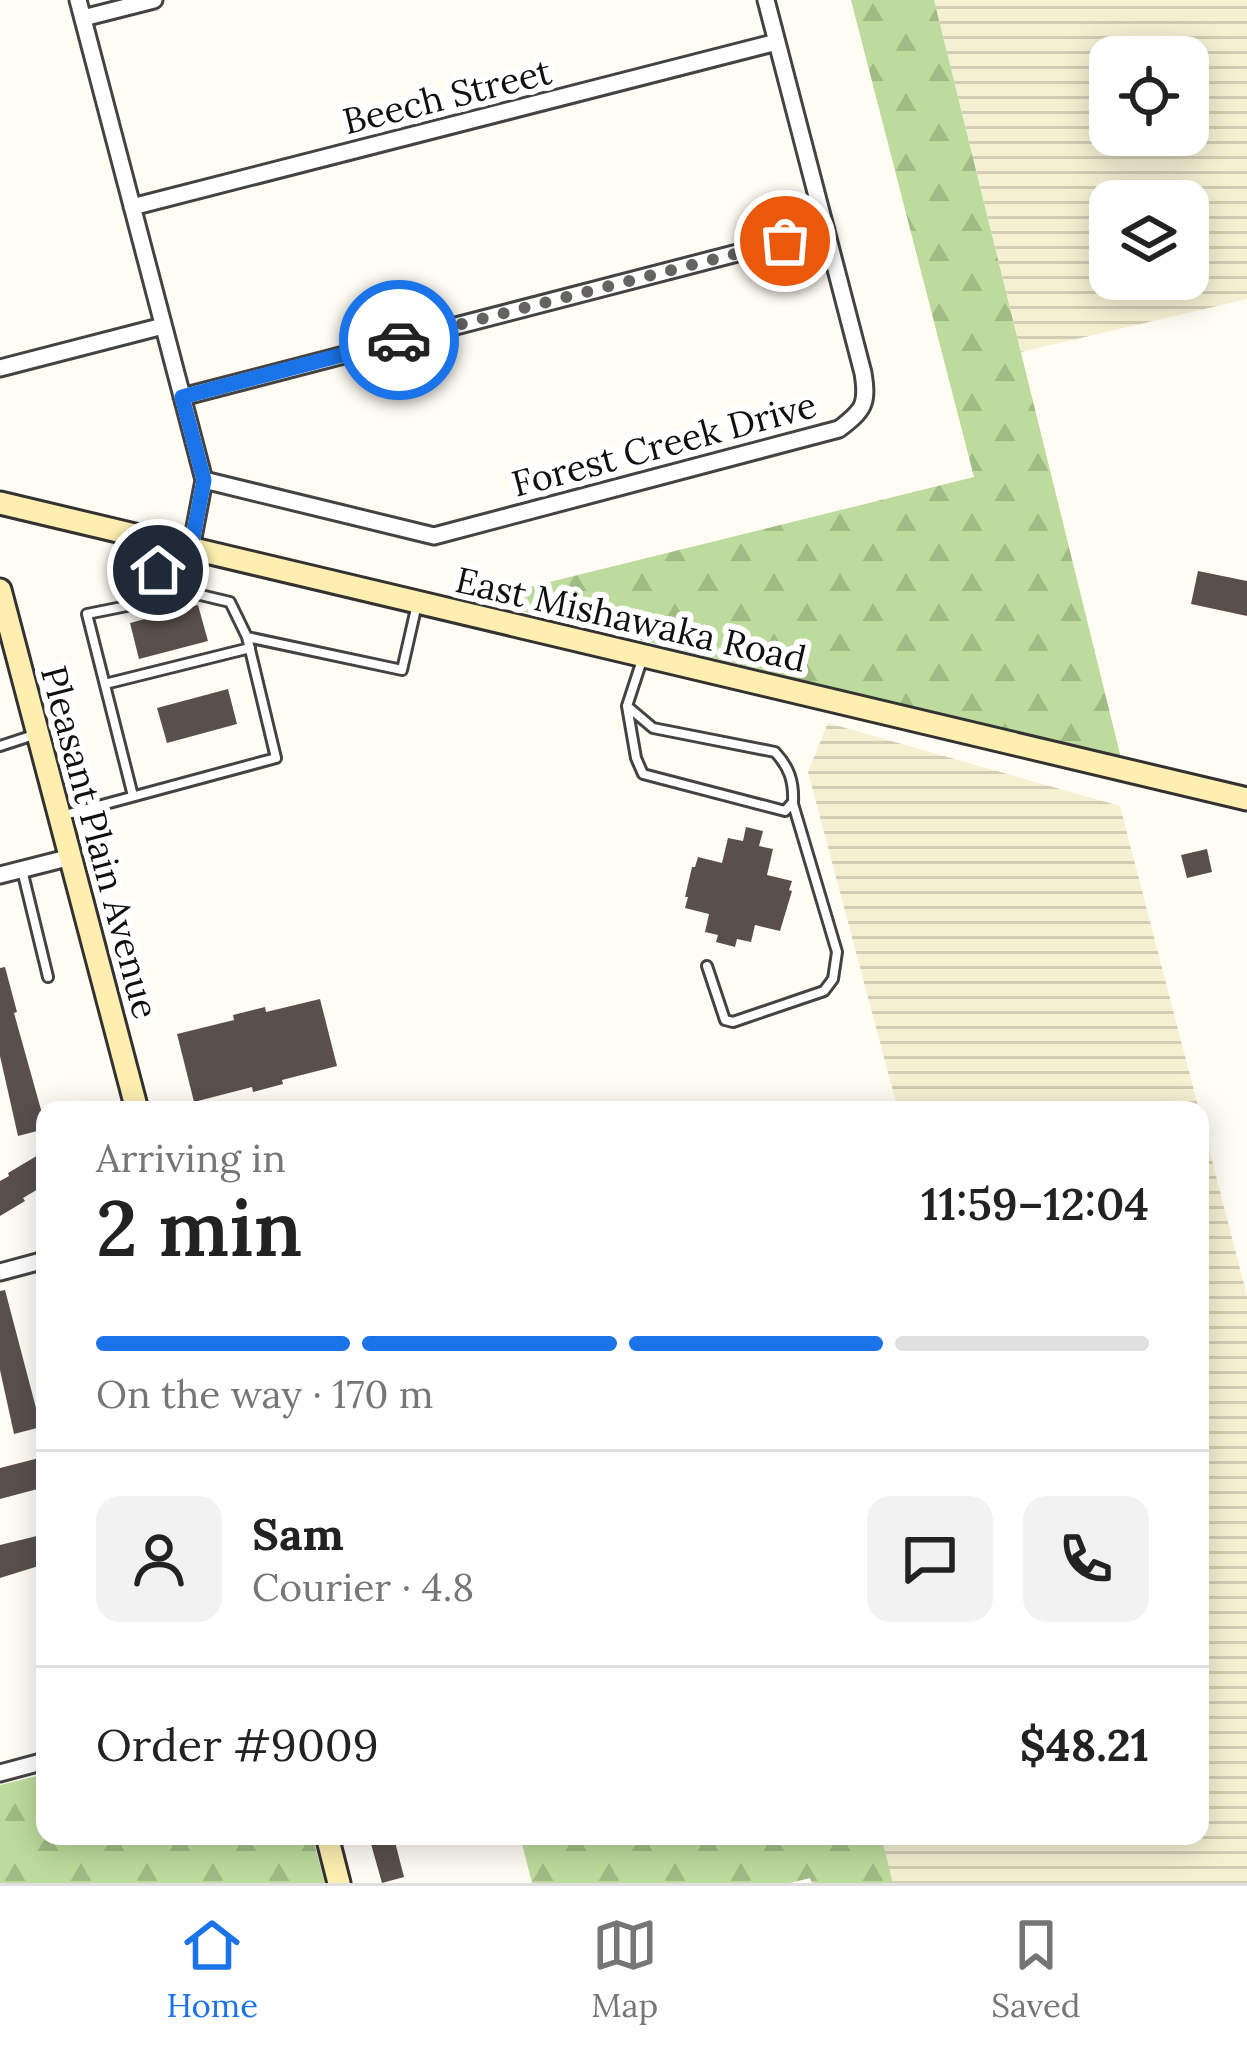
<!DOCTYPE html>
<html lang="en">
<head>
<meta charset="utf-8">
<style>
	body { margin:0; font-family:Lora,serif; background:#f2f2f2; color:#222; height:100vh; display:flex; flex-direction:column; font-size:45px; white-space:nowrap }
	* { box-sizing:border-box; margin:0 }
	p { font-size:39px; color:#767676 }
	.icon { flex:none; width:66px; height:66px; fill:none; stroke:currentColor; stroke-width:2; stroke-linecap:round; stroke-linejoin:round }
	.map { position:relative; flex:1; overflow:hidden }
	.side { position:absolute; left:36px; top:1101px; width:1173px; height:744px; display:flex; flex-direction:column; background:#fff; border-radius:24px; box-shadow:0 6px 30px #0003 }
	.side>* { flex:none }
	.controls { position:absolute; left:1089px; top:36px; display:grid; gap:24px }
	.controls a { display:grid; place-items:center; width:120px; height:120px; border-radius:24px; background:#fff; box-shadow:0 6px 30px #0003; font-size:60px }
	.pin { position:absolute; display:grid; place-items:center; width:102px; height:102px; color:#fff; margin:-51px; border:6px solid #fff; border-radius:50%; box-shadow:0 3px 12px #0007 }
	.courier { position:absolute; display:grid; place-items:center; width:120px; height:120px; margin:-60px; border:9px solid #1a73e8; border-radius:50%; background:#fff; color:#222; box-shadow:0 3px 15px #0007 }
	.summary em { font-style:normal; font-weight:600 }
	.summary div { display:flex; flex-direction:column-reverse }
	.summary { display:flex; align-items:center; justify-content:space-between; height:204px; padding:0 60px }
	h1 { font-size:78px; font-weight:600; line-height:90px }
	.bar { display:grid; grid-template-columns:repeat(4,1fr); gap:18px 12px; align-content:center; height:144px; padding:0 60px }
	.bar i { height:15px; border-radius:9px; background:#e0e0e0 }
	.bar .selected { background:#1a73e8 }
	.bar p { grid-column:span 4 }
	.line { display:flex; align-items:center; gap:30px; padding:0 60px; border-top:3px solid #e0e0e0 }
	.line div { flex:1 }
	.round { display:grid; place-items:center; flex:none; width:126px; height:126px; border-radius:24px; background:#f2f2f2 }
	.dock { display:flex; justify-content:space-around; align-items:center; height:168px; border-top:3px solid #e0e0e0; background:#fff; font-size:33px; color:#767676 }
	.dock a { display:grid; justify-items:center; gap:6px }
	.dock .selected { color:#1a73e8 }
	.map>svg:first-child { display:block }
	.farmland { fill:url(#farmland-rules); fill-rule:evenodd }
	.forest { fill:url(#forest-firs) }
	.building { fill:#59504d }
	.lines { fill:none; stroke-linecap:round; stroke-linejoin:round }
	.lane-casing { stroke:#434343; stroke-width:14 }
	.street-casing { stroke:#434343; stroke-width:21 }
	.secondary-casing { stroke:#323232; stroke-width:27 }
	.lane { stroke:#fff; stroke-width:8 }
	.street { stroke:#fff; stroke-width:15 }
	.secondary { stroke:#feefb0; stroke-width:21 }
	.done { stroke:#646360; stroke-width:12; stroke-dasharray:0 21.6 }
	.route { stroke:#1a73e8; stroke-width:15 }
	.labels { text-anchor:middle; dominant-baseline:central; stroke-width:12; stroke-linejoin:round; paint-order:stroke }
	.street-label { font-size:36px; fill:#101010; stroke:#fff }
</style>
</head>
<body>
<div class="map">
<svg width="1247" height="1883" viewBox="0 0 1247 1883">
	<defs>
		<pattern id="farmland-rules" width="6" height="5" patternUnits="userSpaceOnUse" patternTransform="scale(3)"><rect width="6" height="5" fill="#f6f0d3"/><path d="M0 2.5h6" fill="none" stroke="#d2cdb4"/></pattern>
		<pattern id="forest-firs" width="22" height="20" patternUnits="userSpaceOnUse" patternTransform="scale(3)"><rect width="22" height="20" fill="#bddb9c"/><path d="M5 1l3.5 6h-7zM16 11l3.5 6h-7z" fill="#a1bb85"/></pattern>
	</defs>
	<rect width="100%" height="100%" fill="#fffcf4"/>
	<path class="farmland" d="M934,0H1247V299L1021,352ZM1110,57H1188V135H1110ZM1110,201H1188V279H1110Z
		M828,723L1120,806L1199,1110H898L808,772Z
		M1200,1114L1247,1296V1883H893L881,1836H1200Z"/>
	<path class="forest" d="M851,0H934L1121,758L477,600L974,477Z
		M45,1774V1836H312L325,1883H0V1785Z
		M520,1836H881L893,1883H812L810,1878L790,1883H532Z"/>
	<path class="building" d="M1198,571L1247,581V616L1191,604Z
		M198,605L208,641L139,659L130,623Z
		M228,689L237,724L167,743L157,708Z
		M746,827L763,831L759,846L773,849L767,875L792,881L789,890L792,891L780,931L755,925L751,942L737,939L735,947L716,942L718,935L705,932L709,914L685,908L688,897H685L692,867H695L698,857L722,863L728,838L743,841Z
		M1207,849L1212,872L1187,878L1181,855Z
		M5,967L17,1012L14,1013L45,1124V1129L18,1136L0,1056V968Z
		M320,999L337,1066L282,1080L283,1084L253,1092L252,1087L194,1102L177,1034L234,1020L233,1015L265,1007L266,1012Z
		M45,1151V1185L23,1198L25,1201L0,1216V1181L9,1176L8,1173Z
		M5,1290L41,1427L14,1434L0,1370V1291Z
		M43,1457L45,1487L0,1499V1468Z
		M45,1534V1564L0,1578V1545Z
		M394,1838L404,1877L382,1883L371,1844Z"/>
	<g class="lines">
		<defs>
			<path id="lane" d="M158,546L159,599
				M105,684L250,648
				M627,706L636,758L643,774L785,811L793,802C794,781 789,767 775,752L653,728L627,706L643,657
				M0,746L37,734
				M133,796L87,614L192,593L230,602L247,637
				M61,816L276,758L247,637L402,670L417,604
				M22,870L48,977
				M707,966L725,1020L733,1022L824,991L833,979L837,952L793,804"/>
			<path id="street" d="M78,0L204,480L191,548
				M83,18L154,0
				M132,207L777,42
				M0,368L163,326
				M182,397L826,230
				M204,480L434,536L839,429C864,410 868,404 863,373L766,0
				M0,875L71,857
				M0,1272L45,1260
				M0,1773L45,1761"/>
			<path id="secondary" d="M0,503L1247,799
				M0,590L137,1110
				M327,1836L339,1883"/>
		</defs>
		<use href="#lane" class="lane-casing"/>
		<use href="#street" class="street-casing"/>
		<use href="#secondary" class="secondary-casing"/>
		<use href="#lane" class="lane"/>
		<use href="#street" class="street"/>
		<use href="#secondary" class="secondary"/>
	</g>
	<g class="lines">
		<path class="done" d="M399,340L785,241"/>
		<path class="route" d="M158,570V540L191,548L204,480L182,397L399,340"/>
	</g>
	<g class="labels">
		<g class="street-label">
			<text transform="translate(447 96) rotate(-14)">Beech Street</text>
			<text transform="translate(664 444) rotate(-15)">Forest Creek Drive</text>
			<text transform="translate(631 619) rotate(13)">East Mishawaka Road</text>
			<text transform="translate(100 842) rotate(75)">Pleasant Plain Avenue</text>
		</g>
	</g>
</svg>
<div class="controls">
<a><svg class="icon" aria-label="locate" viewBox="0 0 24 24"><circle cx="12" cy="12" r="6"/><path d="M12 2v4M12 18v4M2 12h4M18 12h4"/></svg></a>
<a><svg class="icon" aria-label="layers" viewBox="0 0 24 24"><path d="M12 4l9 5-9 5-9-5zM3 14l9 5 9-5"/></svg></a>
</div>
<div class="pin" style="left:785px;top:241px;background:#ea580c"><svg class="icon" aria-label="bag" viewBox="0 0 24 24"><path d="M5 8h14l-1 12H6zM9 8a3 3 0 0 1 6 0"/></svg></div>
<div class="pin" style="left:158px;top:570px;background:#1f2937"><svg class="icon" aria-label="home" viewBox="0 0 24 24"><path d="M3 11l9-7 9 7M6 9v11h12V9"/></svg></div>
<div class="courier" style="left:399px;top:340px"><svg class="icon" aria-label="car" viewBox="0 0 24 24"><path d="M5 17H2v-5l4-1 3-4h7l3 4 3 1v5h-3M9 17h6M6 11h13"/><circle cx="7" cy="17" r="2"/><circle cx="17" cy="17" r="2"/></svg></div>
<section class="side">
<div class="summary"><div><h1>2 min</h1><p>Arriving in</p></div><em>11:59–12:04</em></div>
<div class="bar"><i class="selected"></i><i class="selected"></i><i class="selected"></i><i></i><p>On the way · 170 m</p></div>
<div class="line" style="height:216px"><a class="round"><svg class="icon" aria-label="person" viewBox="0 0 24 24"><circle cx="12" cy="8" r="4"/><path d="M4 21q1-7 8-7t8 7"/></svg></a><div><b>Sam</b><p>Courier · 4.8</p></div><a class="round"><svg class="icon" aria-label="chat" viewBox="0 0 24 24"><path d="M4 5h16v11H9l-5 4z"/></svg></a><a class="round"><svg class="icon" aria-label="phone" viewBox="0 0 24 24"><path d="M5 4h4l2 5-3 2q2 4 5 5l2-3 5 2v4C11 20 4 13 5 4z"/></svg></a></div>
<div class="line" style="height:156px"><div>Order #9009</div><b>$48.21</b></div>
</section>
</div>
<nav class="dock">
<a class="selected"><svg class="icon" aria-label="home" viewBox="0 0 24 24"><path d="M3 11l9-7 9 7M6 9v11h12V9"/></svg>Home</a>
<a><svg class="icon" aria-label="map" viewBox="0 0 24 24"><path d="M3 6l6-2 6 2 6-2v14l-6 2-6-2-6 2zM9 4v14M15 6v14"/></svg>Map</a>
<a><svg class="icon" aria-label="saved" viewBox="0 0 24 24"><path d="M7 4h10v16l-5-4-5 4z"/></svg>Saved</a>
</nav>
</body>
</html>
